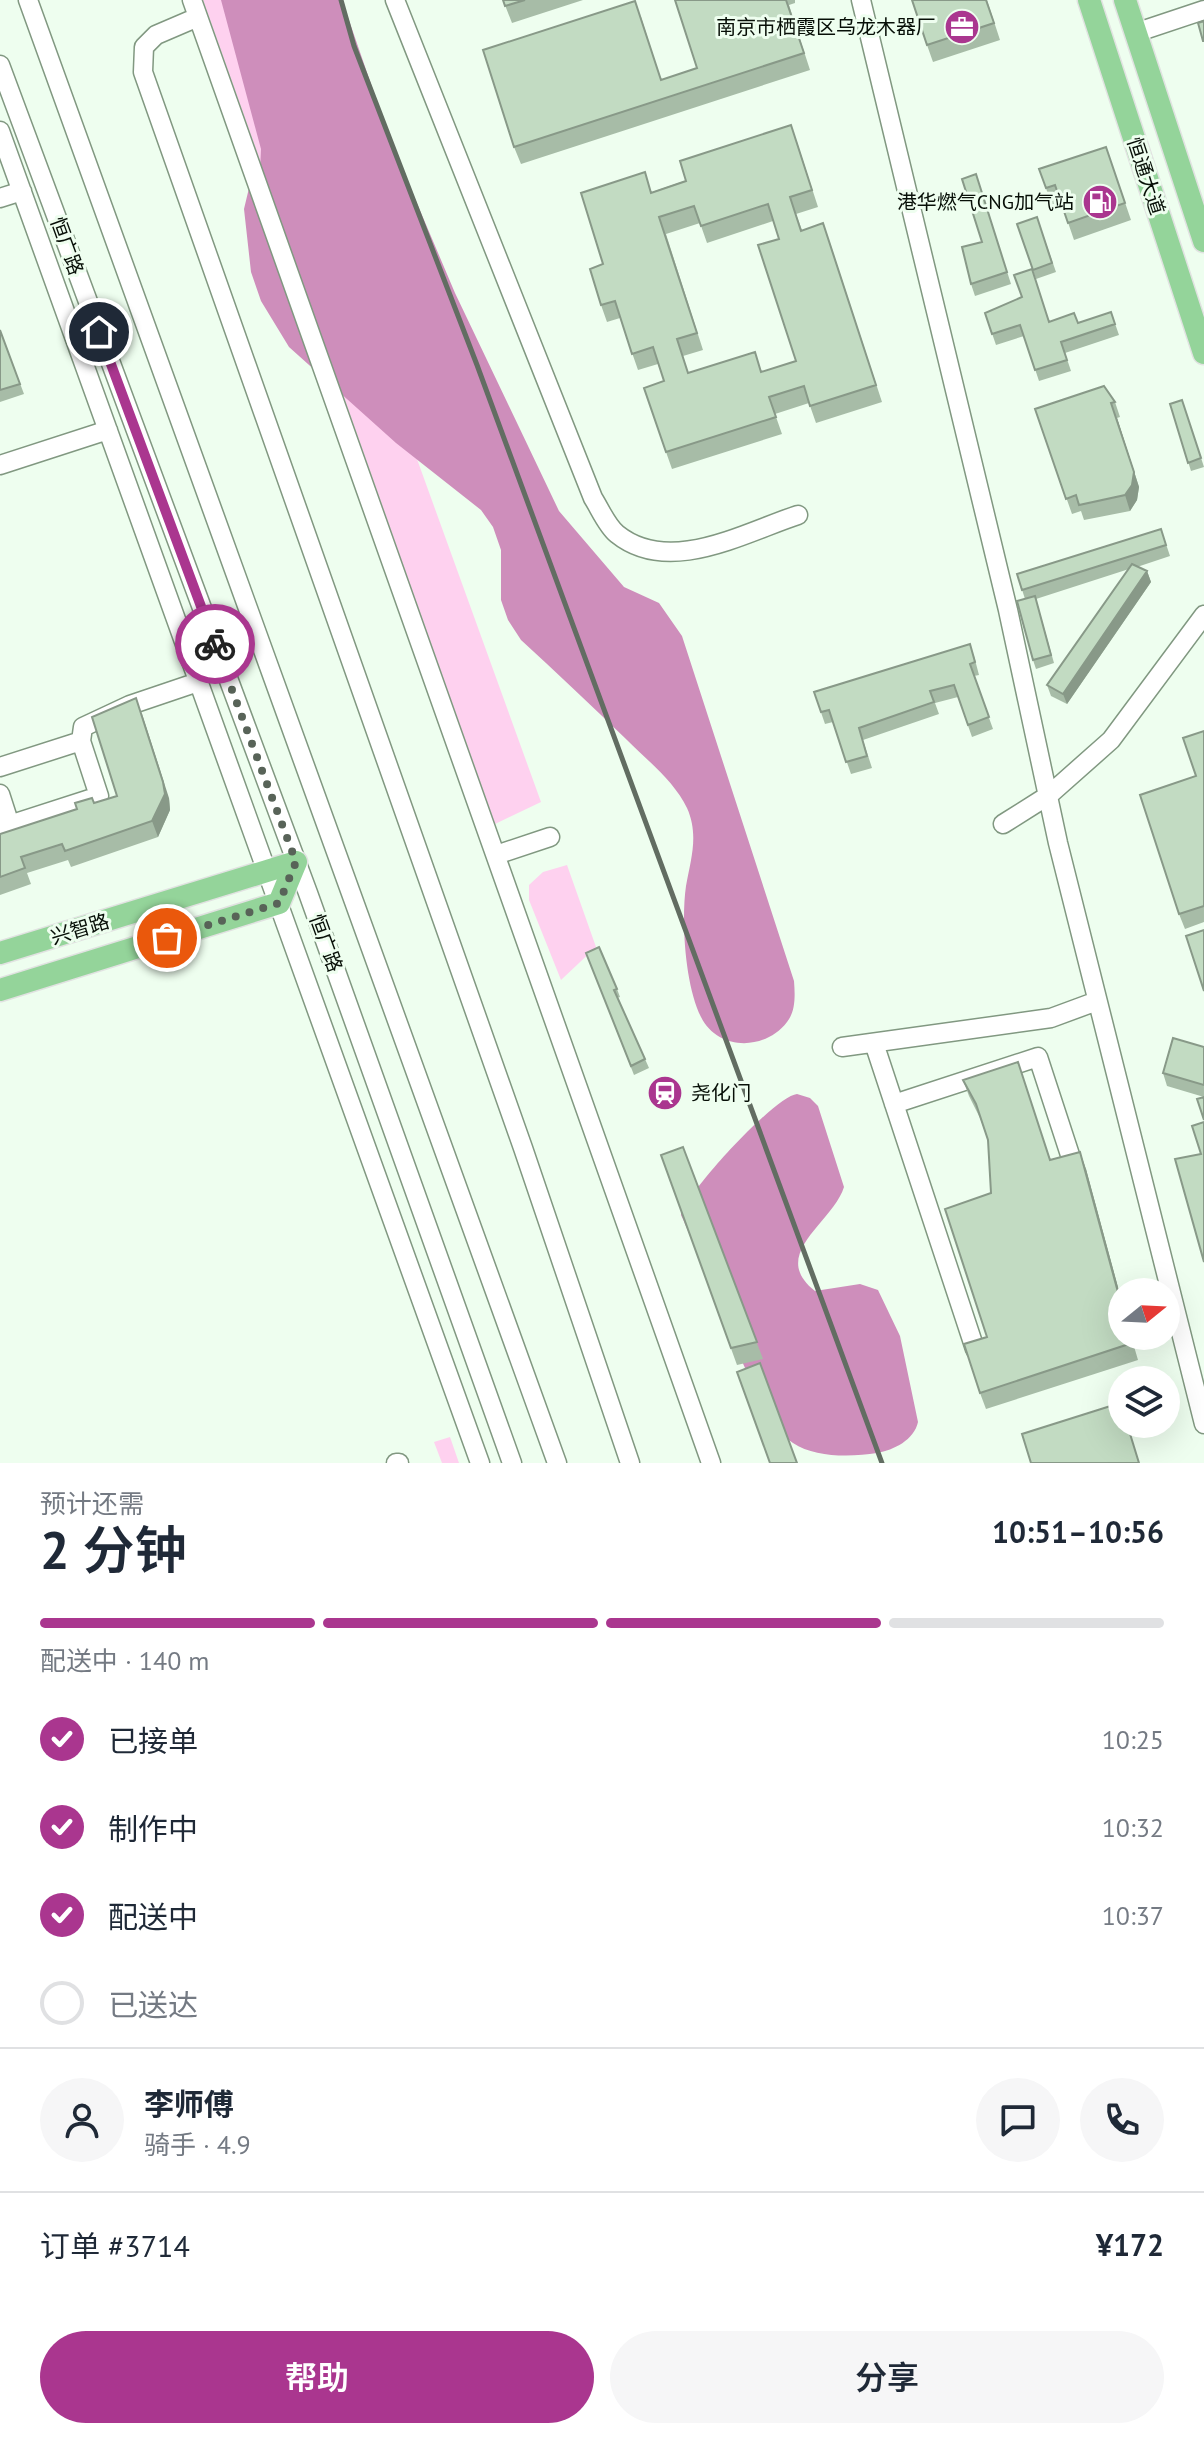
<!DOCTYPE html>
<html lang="zh">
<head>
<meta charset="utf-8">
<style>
	body { margin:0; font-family:"PT Sans","Noto Sans SC",sans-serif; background:#f6f6f7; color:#1f2937; height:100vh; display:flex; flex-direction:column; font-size:30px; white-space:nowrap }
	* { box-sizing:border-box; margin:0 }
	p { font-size:26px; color:#747a83 }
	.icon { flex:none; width:44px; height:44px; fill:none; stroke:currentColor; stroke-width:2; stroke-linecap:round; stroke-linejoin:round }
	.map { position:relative; height:1463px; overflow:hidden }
	.sheet { display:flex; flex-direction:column; background:#fff; flex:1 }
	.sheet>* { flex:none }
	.needle { width:52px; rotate:72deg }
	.controls { position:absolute; left:1108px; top:1278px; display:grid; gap:16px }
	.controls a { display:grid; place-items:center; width:72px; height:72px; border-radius:50%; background:#fff; box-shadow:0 8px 32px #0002; font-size:40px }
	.pin { position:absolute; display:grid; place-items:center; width:68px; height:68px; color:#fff; margin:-34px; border:4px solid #fff; border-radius:50%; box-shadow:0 2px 8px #0007 }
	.courier { position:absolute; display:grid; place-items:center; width:80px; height:80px; margin:-40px; border:6px solid #aa368f; border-radius:50%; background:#fff; color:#222; box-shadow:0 2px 10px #0007 }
	.head em { font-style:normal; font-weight:600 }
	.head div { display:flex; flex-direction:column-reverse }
	.head { display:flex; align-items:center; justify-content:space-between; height:136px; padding:0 40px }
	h1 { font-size:52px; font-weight:600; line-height:60px }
	.bar { display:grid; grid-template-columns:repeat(4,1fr); gap:12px 8px; align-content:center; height:96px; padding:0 40px }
	.bar i { height:10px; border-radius:6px; background:#e0e1e3 }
	.bar .active { background:#aa368f }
	.bar p { grid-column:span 4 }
	.line { display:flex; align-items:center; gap:20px; padding:0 40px; border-top:2px solid #e0e1e3 }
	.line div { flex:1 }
	.round { display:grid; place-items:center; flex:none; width:84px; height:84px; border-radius:42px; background:#f6f6f7 }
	ol { padding:0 40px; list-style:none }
	li { display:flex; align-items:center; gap:24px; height:88px }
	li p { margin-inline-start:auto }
	li .icon { padding:8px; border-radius:50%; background:#aa368f; color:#fff; stroke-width:4 }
	li:last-child { color:#747a83 }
	li i { width:44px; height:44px; border:4px solid #e0e1e3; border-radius:50% }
	.cta { display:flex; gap:16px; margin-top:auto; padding:16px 40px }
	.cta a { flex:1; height:92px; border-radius:48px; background:#aa368f; color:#fff; font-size:32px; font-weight:600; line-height:92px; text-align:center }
	.cta a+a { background:#f6f6f7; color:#1f2937 }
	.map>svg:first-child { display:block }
	.green { fill:#fed1ef }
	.water { fill:#ce8ebb }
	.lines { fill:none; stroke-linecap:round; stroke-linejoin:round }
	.minor-casing { stroke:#819881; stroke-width:21 }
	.major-casing { stroke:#e1e2e1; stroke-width:25 }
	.minor { stroke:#fff; stroke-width:18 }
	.major { stroke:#94d49a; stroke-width:22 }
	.rail { stroke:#626d62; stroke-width:5 }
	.wall { fill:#a7bca7; fill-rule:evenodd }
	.shaded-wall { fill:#898 }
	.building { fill:#c2dbc2; stroke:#898; stroke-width:2; fill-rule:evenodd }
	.done { stroke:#586358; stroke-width:8; stroke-dasharray:0 14.4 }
	.route { stroke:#aa368f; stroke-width:10 }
	.labels { text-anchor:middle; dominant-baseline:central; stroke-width:6; stroke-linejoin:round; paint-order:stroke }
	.poi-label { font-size:20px; fill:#070f07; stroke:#eefeef; text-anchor:end }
	.street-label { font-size:20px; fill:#070f07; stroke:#eefeef }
</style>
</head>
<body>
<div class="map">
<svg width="1204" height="1463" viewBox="0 0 1204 1463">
	<rect width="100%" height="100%" fill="#eefeef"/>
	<path class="green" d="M203,0H251L541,802L495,824Z
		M567,865L596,947L561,980L529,900V885L543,872Z
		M450,1437L459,1463H442L434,1442Z"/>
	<path class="water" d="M221,0H342L391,142L455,293L559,511L624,587L659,603L682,636L794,981C795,994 796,1011 787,1022C765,1051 718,1051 701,1017C685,985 681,921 686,886C691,858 699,835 687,808C674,781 648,761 627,740C592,706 557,673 521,640L508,620L501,600V550L493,527L481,510L396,443L289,347L261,301L251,272L244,209L249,188L260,172L261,149Z
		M797,1094L810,1098L818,1106L844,1187C833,1223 768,1254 815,1291L860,1284L878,1290L900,1336L918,1422C914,1440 894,1450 877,1453C852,1457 815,1458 793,1443C756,1418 703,1262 681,1215C687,1192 775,1096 797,1094Z"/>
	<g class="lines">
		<defs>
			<path id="minor" d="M28,0L557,1463
				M192,0L711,1463
				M395,0L593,498C600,509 607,526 617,534C669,576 743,533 798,515
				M861,0L1008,610L1058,843L1204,1424
				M198,17L156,35L144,47L143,72L523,1148L630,1463
				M1135,33L1204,10
				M0,65L308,893L512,1463
				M0,131L480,1463
				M0,198L22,191
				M0,465L108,430
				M0,767L81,741
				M0,794L10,825
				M1003,824L1049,795L1111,740L1204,615
				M0,828L99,796L81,741L83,727L130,705L198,682
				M496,855L550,837
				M874,1043L975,1349
				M842,1047L1051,1018L1097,1001
				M894,1104L1038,1057L1071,1158
				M396,1463H399"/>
			<path id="major" d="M1089,0L1204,353
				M1125,0L1204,241
				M0,953L296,862
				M0,990L279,903L296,862"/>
		</defs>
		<use href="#minor" class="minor-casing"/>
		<use href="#major" class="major-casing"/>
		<use href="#minor" class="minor"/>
		<use href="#major" class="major"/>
		<path class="rail" d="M341,0L354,46L477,365L882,1463"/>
	</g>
	<path class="wall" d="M503,0H583L512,23Z
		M675,0H795V3L789,5L810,70L521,164L514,147L641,17L661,80L697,68Z
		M987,0L1000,40L933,62L927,45Z
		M797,142L818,207L796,214L802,230L829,240L882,402L816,423L809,403L775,414L782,434L672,469L666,452L664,381L658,364L638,370L620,318L607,322L601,305L603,264L652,192ZM773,221L779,239L796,361L762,372L688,373L683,356L703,350L666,234L700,223L707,243Z
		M1106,147L1131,220L1074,240L1061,202L1052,205L1039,169Z
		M976,174L1011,284L975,296L971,284L982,242Z
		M1037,217L1056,272L1036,279L1017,224Z
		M1111,312L1119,335L1065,353L1071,371L1039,381L1024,336L996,345L985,313L1050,321L1078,323Z
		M0,330L24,394L0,402Z
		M1182,400L1204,467L1191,471L1170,404Z
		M1115,402L1120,417L1117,418L1139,487L1137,500L1130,511L1084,520L1081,511L1072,514L1035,409Z
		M1161,529L1170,556L1137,567L1147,571L1151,582L1067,704L1051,696L1047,685L1129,569L1036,599L1054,663L1036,669L1033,660L1025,599L1017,574Z
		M974,656L979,675L974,676L993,729L972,737L958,697L935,703L939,714L863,740L872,768L851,774L833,722L825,724L814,692Z
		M1204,731V922L1185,929L1179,914L1196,776Z
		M169,798L170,810L158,837L71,867L68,860L27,873L31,884L0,895V834L94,803Z
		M586,953L617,989L620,997L617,998L645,1059L649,1068L634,1075Z
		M1204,1047V1097L1167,1086L1163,1073Z
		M1018,1062L1050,1160L1086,1169L1122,1302V1336H1131L1138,1360L986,1409L980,1393L987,1337L991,1193L988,1140L980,1118L969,1096L963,1080Z
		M683,1147L763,1359L737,1365L661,1155Z"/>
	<path class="shaded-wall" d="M1117,418L1139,487L1137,500L1130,511L1125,495Z
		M1147,571L1151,582L1067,704L1063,694Z
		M142,714L169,798L170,810L158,837L152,821Z
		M1080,1152L1086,1169L1122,1302V1307Z"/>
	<path class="building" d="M503,0H525L505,6Z
		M675,0H786L804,53L514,147L483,50L635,1L661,80L697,68Z
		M912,0H986L994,23L927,45Z
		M1204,21V41H1203L1198,23Z
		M791,125L812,190L790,197L801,231L823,223L876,385L810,406L804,386L769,397L776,417L666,452L644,388L664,381L653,347L632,354L615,301L601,305L590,269L603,264L581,193L645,172L651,193L686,181L680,161ZM768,204L779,239L758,245L796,361L761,372L755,352L688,373L677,339L697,333L659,217L694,206L701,226Z
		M1106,147L1125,203L1068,223L1055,185L1046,188L1039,169Z
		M976,174L1007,272L971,284L962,247L982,242L962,179Z
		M1037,217L1052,263L1033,270L1017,224Z
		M1032,269L1049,322L1074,313L1078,323L1111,312L1115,324L1061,342L1067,360L1035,370L1020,325L992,334L985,313L1022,297L1014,275Z
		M0,330L20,384L0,390Z
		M1104,386L1115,402L1111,403L1134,472L1132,485L1125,495L1079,505L1076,495L1066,499L1035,409Z
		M1182,400L1201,458L1188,463L1170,404Z
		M1161,529L1166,545L1022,590L1017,574Z
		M1132,564L1147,571L1063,694L1047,685Z
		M1035,596L1051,655L1033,660L1017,601Z
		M970,644L975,662L970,664L989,717L968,725L954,685L930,691L934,702L859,728L867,756L846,762L829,710L821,712L814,692Z
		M136,698L163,782L165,794L152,821L65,851L62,844L21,857L25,868L0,877V834L77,809L75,803L92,798L94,803L117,796L92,717Z
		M1204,731V906L1179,914L1140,795L1196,776L1183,738Z
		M1204,930V991L1186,936Z
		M599,947L617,989L614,990L645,1059L631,1066L586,953Z
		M1173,1038L1204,1047V1085L1163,1073Z
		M1018,1062L1050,1160L1080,1152L1122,1307V1336H1130L1132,1343L980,1393L964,1344L987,1337L945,1209L991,1193L988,1140L976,1104L963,1080Z
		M1204,1097V1120L1197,1099Z
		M1204,1122V1262L1175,1159L1201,1154L1192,1126Z
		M683,1147L757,1342L731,1348L661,1155Z
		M760,1363L797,1463H770L737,1372Z
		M1120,1403L1122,1408V1424H1127L1139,1463H1031L1022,1434Z"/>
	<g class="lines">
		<path class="done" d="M167,938L279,903L296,862L215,644"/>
		<path class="route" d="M99,332L215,644"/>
	</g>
	<defs>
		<symbol id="office-disc" viewBox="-11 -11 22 22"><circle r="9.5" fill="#aa368f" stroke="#eefeef"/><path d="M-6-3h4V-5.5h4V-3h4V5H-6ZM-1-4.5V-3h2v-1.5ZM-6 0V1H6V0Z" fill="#fff"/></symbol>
		<symbol id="fuel-disc" viewBox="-11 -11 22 22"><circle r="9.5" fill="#aa368f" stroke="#eefeef"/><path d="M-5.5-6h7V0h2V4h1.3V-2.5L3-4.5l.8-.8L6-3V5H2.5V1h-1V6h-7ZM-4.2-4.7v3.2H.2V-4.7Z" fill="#fff"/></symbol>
		<symbol id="station-disc" viewBox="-11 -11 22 22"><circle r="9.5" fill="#aa368f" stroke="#eefeef"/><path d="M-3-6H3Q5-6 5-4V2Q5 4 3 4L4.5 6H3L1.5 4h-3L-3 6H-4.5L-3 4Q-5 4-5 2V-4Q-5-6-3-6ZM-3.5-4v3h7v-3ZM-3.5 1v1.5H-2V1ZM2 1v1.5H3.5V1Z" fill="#fff"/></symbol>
	</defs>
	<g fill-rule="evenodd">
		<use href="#office-disc" x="942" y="7" width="40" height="40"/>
		<use href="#fuel-disc" x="1080" y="182" width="40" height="40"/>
		<use href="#station-disc" x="645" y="1073" width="40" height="40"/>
	</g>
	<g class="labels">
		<g class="poi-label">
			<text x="936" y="27">南京市栖霞区乌龙木器厂</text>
			<text x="1074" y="202">港华燃气CNG加气站</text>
			<text x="691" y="1093" text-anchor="start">尧化门</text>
		</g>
		<g class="street-label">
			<text transform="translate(1146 176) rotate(72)">恒通大道</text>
			<text transform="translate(67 246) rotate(70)">恒广路</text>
			<text transform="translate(80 929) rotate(-17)">兴智路</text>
			<text transform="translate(326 943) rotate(70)">恒广路</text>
		</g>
	</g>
</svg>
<div class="controls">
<a><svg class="needle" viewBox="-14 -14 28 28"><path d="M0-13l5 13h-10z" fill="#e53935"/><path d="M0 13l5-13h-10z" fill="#747a83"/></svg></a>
<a><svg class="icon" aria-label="layers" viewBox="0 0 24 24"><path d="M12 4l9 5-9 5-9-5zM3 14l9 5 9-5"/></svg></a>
</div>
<div class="pin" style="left:167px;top:938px;background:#ea580c"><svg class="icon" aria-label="bag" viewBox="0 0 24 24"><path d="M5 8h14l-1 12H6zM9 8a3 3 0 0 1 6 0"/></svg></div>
<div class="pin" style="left:99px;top:332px;background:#1f2937"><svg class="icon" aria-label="home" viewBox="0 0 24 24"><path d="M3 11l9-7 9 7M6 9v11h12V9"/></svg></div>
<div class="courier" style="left:215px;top:644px"><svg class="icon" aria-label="bike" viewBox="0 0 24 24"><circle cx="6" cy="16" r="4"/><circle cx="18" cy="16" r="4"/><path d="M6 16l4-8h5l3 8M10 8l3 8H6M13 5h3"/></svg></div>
</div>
<section class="sheet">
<div class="head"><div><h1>2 分钟</h1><p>预计还需</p></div><em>10:51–10:56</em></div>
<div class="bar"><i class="active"></i><i class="active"></i><i class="active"></i><i></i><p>配送中 · 140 m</p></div>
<ol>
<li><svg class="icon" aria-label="check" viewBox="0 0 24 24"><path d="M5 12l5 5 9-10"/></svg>已接单<p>10:25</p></li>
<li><svg class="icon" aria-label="check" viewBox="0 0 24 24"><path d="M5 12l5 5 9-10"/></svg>制作中<p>10:32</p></li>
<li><svg class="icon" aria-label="check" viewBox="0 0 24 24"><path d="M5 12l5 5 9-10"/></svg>配送中<p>10:37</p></li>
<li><i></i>已送达</li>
</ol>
<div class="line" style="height:144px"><a class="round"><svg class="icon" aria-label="person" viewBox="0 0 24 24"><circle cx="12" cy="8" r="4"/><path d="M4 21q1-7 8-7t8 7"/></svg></a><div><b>李师傅</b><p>骑手 · 4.9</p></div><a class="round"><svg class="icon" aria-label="chat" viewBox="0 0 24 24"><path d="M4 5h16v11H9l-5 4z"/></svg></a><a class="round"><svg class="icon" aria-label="phone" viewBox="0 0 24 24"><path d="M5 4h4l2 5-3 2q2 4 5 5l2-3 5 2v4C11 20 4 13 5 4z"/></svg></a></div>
<div class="line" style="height:104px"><div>订单 #3714</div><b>¥172</b></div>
<div class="cta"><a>帮助</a><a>分享</a></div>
</section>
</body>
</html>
